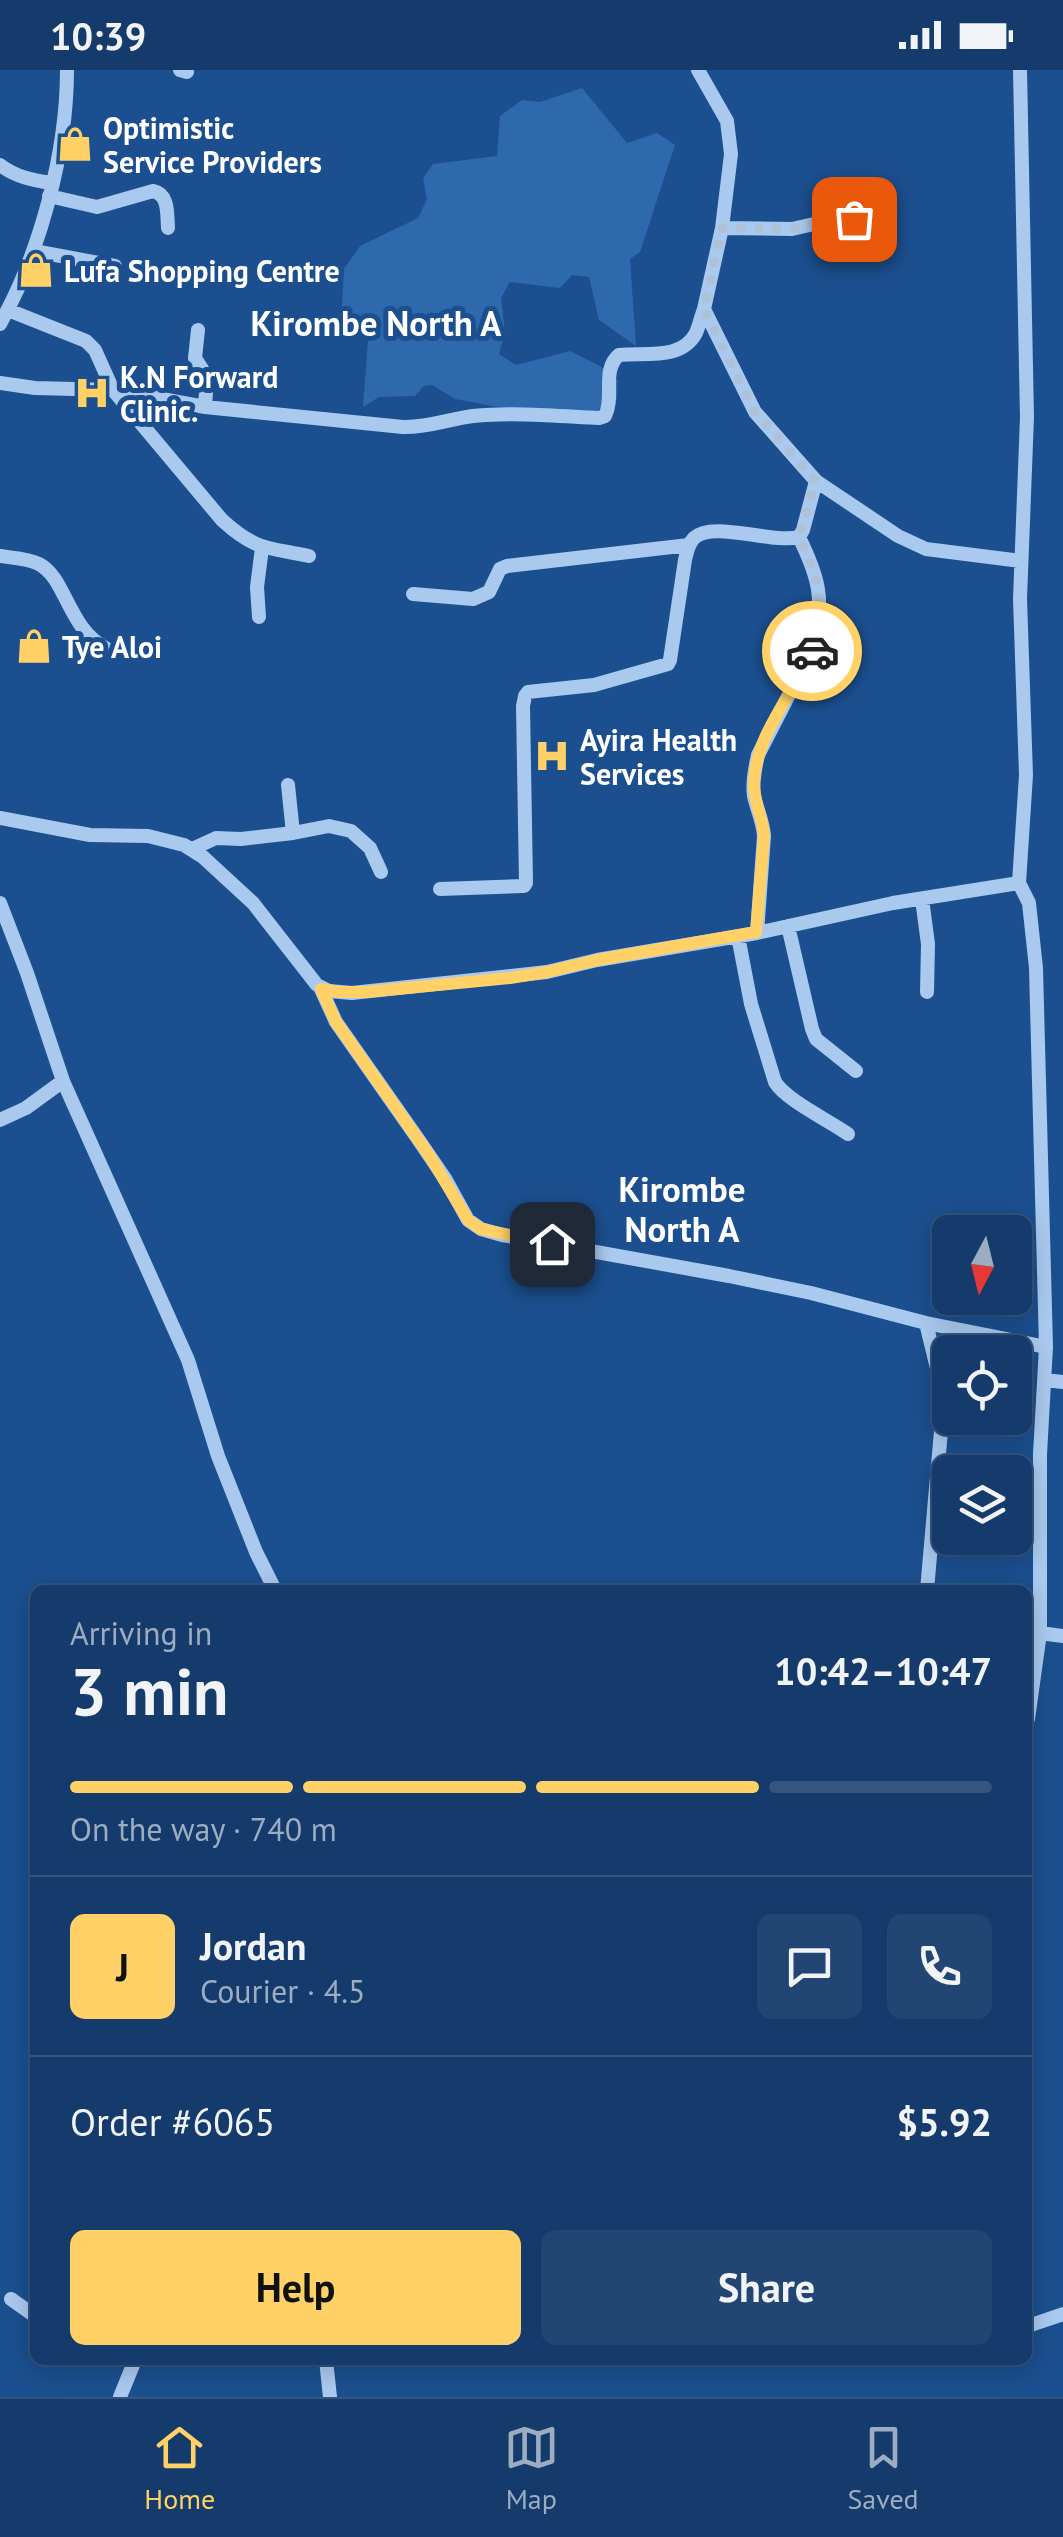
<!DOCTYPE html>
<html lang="en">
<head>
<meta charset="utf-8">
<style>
	body { margin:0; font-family:"PT Sans",sans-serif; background:#214673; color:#f1f3f6; height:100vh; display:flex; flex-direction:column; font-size:38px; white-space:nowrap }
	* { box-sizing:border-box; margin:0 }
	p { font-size:32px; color:#9dadc1 }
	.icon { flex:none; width:55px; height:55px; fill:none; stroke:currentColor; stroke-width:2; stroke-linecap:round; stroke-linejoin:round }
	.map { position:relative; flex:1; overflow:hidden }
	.panel { position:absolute; left:30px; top:1515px; width:1002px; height:780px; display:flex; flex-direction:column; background:#143b6b; border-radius:15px; box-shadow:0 5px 25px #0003,0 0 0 2px #33557e }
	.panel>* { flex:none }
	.needle { width:65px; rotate:187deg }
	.tools { position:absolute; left:932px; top:1145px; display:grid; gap:20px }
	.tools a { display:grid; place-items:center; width:100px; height:100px; border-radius:15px; background:#143b6b; box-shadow:0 5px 25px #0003,0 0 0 2px #33557e; font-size:50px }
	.pin { position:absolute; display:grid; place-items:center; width:85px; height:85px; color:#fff; margin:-42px; border-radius:20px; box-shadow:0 5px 15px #0006 }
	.courier { position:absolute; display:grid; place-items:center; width:100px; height:100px; margin:-50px; border:8px solid #ffd166; border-radius:50%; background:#fff; color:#222; box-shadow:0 2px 12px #0007 }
	.headline em { font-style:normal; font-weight:600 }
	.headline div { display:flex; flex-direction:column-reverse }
	.headline { display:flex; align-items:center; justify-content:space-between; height:170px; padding:0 40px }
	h1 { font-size:65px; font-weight:600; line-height:75px }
	.bar { display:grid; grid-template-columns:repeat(4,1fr); gap:15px 10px; align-content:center; height:120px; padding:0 40px }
	.bar i { height:12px; border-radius:8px; background:#33557e }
	.bar .active { background:#ffd166 }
	.bar p { grid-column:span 4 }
	.line { display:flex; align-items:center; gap:25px; padding:0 40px; border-top:2px solid #33557e }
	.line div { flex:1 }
	.round { display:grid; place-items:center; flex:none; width:105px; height:105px; border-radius:15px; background:#214673 }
	.action { display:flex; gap:20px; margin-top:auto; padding:20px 40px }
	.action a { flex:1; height:115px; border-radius:15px; background:#ffd166; color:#111; font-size:40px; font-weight:600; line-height:115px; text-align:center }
	.action a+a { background:#214673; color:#f1f3f6 }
	.status { display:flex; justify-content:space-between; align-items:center; height:70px; padding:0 50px; background:#143b6b; direction:ltr }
	.status svg { height:28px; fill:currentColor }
	.tab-bar { display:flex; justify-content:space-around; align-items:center; height:140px; border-top:2px solid #33557e; background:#143b6b; font-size:28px; color:#9dadc1 }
	.tab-bar a { display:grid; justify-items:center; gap:5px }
	.tab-bar .active { color:#ffd166 }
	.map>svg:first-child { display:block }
	.green { fill:#2e69ad }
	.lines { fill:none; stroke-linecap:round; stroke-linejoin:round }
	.minor { stroke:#a9c9ee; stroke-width:14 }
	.done { stroke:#afc1d8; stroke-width:10; stroke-dasharray:0 18 }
	.route { stroke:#ffd166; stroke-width:12 }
	.labels { text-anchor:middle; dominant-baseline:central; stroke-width:10; stroke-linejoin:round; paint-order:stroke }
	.poi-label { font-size:30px; font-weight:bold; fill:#fff; stroke:#1b4f8f; text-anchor:start }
	.quarter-label { font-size:35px; font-weight:bold; fill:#fff; stroke:#1b4f8f }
</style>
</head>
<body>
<div class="status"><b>10:39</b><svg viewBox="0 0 49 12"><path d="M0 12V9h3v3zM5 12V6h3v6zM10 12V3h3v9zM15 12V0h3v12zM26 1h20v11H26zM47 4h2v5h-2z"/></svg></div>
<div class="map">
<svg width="1063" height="2327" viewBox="0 0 1063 2327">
	<rect width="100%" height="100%" fill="#1b4f8f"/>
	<path class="green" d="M582,18L627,73L657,63L675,75L640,182L630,189L636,276L599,250L589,207L572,205L560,218L510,212L501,228L505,262L499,284L516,295L570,281L600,296L618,311L617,329L596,341L509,339L455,329L432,315L424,316L415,326L379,327L363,337L368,270L341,252L344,199L360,176L418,148L427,129L423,108L433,94L497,86L500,46L522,30L540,32Z"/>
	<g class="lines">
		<path class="minor" d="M180,0L187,2
			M698,0L727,51L731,84L722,158L704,239L755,342L816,411L803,460L799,467C819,508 824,528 815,574L758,685C755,698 752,713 754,726C757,740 763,751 764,766L757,863
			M1020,0L1027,347L1020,529L1026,705L1019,813L1029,833L1036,898L1046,1277L1040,1384V1563L1028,1649
			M0,95C16,107 32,110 51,113
			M49,126L97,137L153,121C169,124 167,144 168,158
			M722,158L792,159L836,149H854
			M34,181L115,196
			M8,240L86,271L95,280L113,320L222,450C256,481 267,477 309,486
			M0,254C40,183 67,82 67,0
			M198,260L195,288L207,307L205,337
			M0,313L35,318L113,320L205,337L403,357C427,358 449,349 473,346C515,342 558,346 599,348L605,346C615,327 601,300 619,285C645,282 681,291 696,263C699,256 701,247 704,239
			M816,411L898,466L926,479L1021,491
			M0,486C12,488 27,488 39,494C67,509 67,558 107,579
			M413,524L473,529L489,522L500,499L507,496L689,475
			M259,547L257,517L262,478
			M288,715L293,763
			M0,748L90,765L148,766L184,775L203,787L253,833L317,915L329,921L352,923L547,902L597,890L757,863L893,833L1019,813
			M192,779L216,768L241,769L293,763L329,756L351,761L370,778L381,802
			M440,819L524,816L526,813L523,636L525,626L528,622L594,615L668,594L670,590L685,490C687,482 688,474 694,468C712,450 772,474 799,467
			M922,829L928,874L927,922
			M0,833L27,903L63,1011L188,1290L218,1386L256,1482L275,1520
			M788,856L812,959L816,969L856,1001
			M738,866L751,934L775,1012C786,1030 828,1050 848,1064
			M321,919L336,952L418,1069L446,1110L468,1150L481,1159L502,1165L729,1206L811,1223L926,1253L1046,1277
			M0,1050L26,1038L63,1011
			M926,1253L944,1327L927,1520
			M1045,1310L1063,1312
			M1040,1563L1063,1566
			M11,2229L35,2246
			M1028,2256L1063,2244
			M326,2290L330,2327
			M120,2327L135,2290"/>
	</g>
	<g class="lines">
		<path class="done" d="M812,581C828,538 818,506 799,467L816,411L755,342L704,239L722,158L792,159L836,148L854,149"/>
		<path class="route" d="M552,1174L481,1159L468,1150L429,1085L336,952L321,919L340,922H366L510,908L547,902L597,890L756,862L764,766C763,747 753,731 754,712C756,663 794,624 812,581"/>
	</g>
	<defs>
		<symbol id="shop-bare" viewBox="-9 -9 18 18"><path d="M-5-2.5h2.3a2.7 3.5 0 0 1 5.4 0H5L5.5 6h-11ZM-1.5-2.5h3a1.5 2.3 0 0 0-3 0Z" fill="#ffd166" stroke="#1b4f8f" stroke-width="2.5" paint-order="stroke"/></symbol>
		<symbol id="hospital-bare" viewBox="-9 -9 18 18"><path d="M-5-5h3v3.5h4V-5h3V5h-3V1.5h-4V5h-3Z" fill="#ffd166" stroke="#1b4f8f" stroke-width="2.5" paint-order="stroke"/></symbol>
	</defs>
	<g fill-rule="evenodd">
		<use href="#shop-bare" x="50" y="49" width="50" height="50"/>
		<use href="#shop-bare" x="11" y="175" width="50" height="50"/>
		<use href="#hospital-bare" x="67" y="298" width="50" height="50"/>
		<use href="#shop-bare" x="9" y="551" width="50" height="50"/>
		<use href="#hospital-bare" x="527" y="661" width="50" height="50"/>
	</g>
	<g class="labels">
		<g class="poi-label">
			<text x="103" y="57">Optimistic<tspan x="103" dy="34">Service Providers</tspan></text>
			<text x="64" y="200">Lufa Shopping Centre</text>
			<text x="120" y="306">K.N Forward<tspan x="120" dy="34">Clinic.</tspan></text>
			<text x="62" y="576">Tye Aloi</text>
			<text x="580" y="669">Ayira Health<tspan x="580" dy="34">Services</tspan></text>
		</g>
		<g class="quarter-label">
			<text x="376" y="253">Kirombe North A</text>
			<text x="682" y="1119">Kirombe<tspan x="682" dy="40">North A</tspan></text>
		</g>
	</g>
</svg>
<div class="tools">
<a><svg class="needle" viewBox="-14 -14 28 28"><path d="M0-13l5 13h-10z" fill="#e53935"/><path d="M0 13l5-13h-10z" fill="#9dadc1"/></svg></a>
<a><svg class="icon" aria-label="locate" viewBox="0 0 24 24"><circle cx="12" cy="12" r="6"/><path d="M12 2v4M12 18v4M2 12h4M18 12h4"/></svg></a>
<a><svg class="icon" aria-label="layers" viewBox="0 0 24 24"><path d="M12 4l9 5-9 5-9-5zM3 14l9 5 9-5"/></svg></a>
</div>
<div class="pin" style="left:854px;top:149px;background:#ea580c"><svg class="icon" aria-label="bag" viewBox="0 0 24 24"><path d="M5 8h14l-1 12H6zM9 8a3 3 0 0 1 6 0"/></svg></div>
<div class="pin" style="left:552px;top:1174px;background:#1f2937"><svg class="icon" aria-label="home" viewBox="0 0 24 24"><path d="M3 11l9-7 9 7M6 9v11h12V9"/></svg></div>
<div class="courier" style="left:812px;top:581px"><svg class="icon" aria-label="car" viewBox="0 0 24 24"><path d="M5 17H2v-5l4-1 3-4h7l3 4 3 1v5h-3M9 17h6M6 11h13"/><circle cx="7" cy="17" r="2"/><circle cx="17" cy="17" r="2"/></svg></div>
<section class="panel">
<div class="headline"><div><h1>3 min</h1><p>Arriving in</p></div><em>10:42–10:47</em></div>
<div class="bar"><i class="active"></i><i class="active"></i><i class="active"></i><i></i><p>On the way · 740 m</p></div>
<div class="line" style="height:180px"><b class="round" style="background:#ffd166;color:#111">J</b><div><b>Jordan</b><p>Courier · 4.5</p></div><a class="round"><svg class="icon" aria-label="chat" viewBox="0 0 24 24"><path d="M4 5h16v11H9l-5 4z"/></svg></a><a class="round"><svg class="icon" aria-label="phone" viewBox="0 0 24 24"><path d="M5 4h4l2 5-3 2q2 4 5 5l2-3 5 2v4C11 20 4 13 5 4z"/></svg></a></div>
<div class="line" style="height:130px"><div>Order #6065</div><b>$5.92</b></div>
<div class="action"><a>Help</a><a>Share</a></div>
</section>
</div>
<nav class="tab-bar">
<a class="active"><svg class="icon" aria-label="home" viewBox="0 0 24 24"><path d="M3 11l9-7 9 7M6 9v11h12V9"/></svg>Home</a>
<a><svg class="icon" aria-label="map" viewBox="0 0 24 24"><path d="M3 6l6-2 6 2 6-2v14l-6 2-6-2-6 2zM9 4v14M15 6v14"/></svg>Map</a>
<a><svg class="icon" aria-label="saved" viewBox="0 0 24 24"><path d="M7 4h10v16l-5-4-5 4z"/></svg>Saved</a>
</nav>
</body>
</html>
